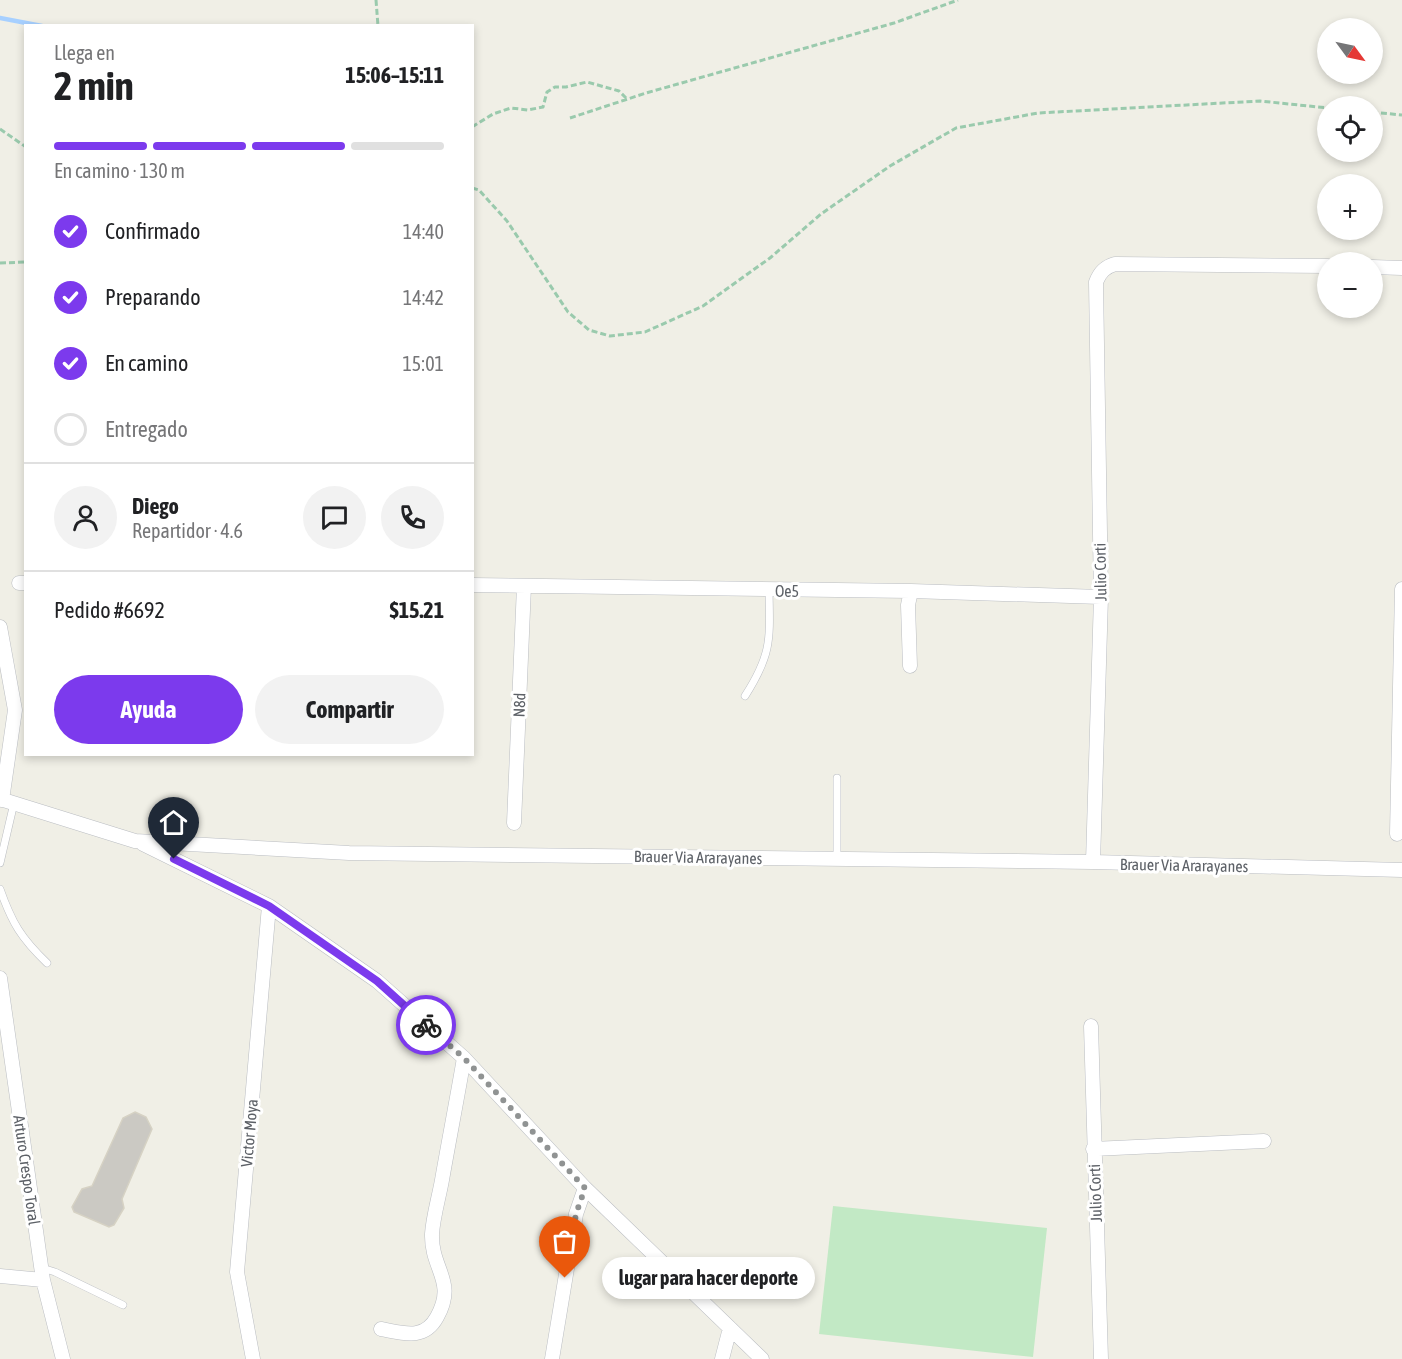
<!DOCTYPE html>
<html lang="es">
<head>
<meta charset="utf-8">
<style>
	body { margin:0; font-family:"Asap Condensed",sans-serif; background:#f2f2f2; color:#202124; height:100vh; display:flex; flex-direction:column; font-size:22px; white-space:nowrap }
	* { box-sizing:border-box; margin:0 }
	p { font-size:20px; color:#757577 }
	.icon { flex:none; width:33px; height:33px; fill:none; stroke:currentColor; stroke-width:2; stroke-linecap:round; stroke-linejoin:round }
	.map { position:relative; flex:1; overflow:hidden }
	.side { position:absolute; left:24px; top:24px; width:450px; height:732px; display:flex; flex-direction:column; background:#fff; border-radius:0px; box-shadow:0 3px 9px #0003 }
	.side>* { flex:none }
	.needle { width:39px; rotate:123deg }
	.tools { position:absolute; left:1317px; top:18px; display:grid; gap:12px }
	.tools a { display:grid; place-items:center; width:66px; height:66px; border-radius:50%; background:#fff; box-shadow:0 3px 9px #0003; font-size:30px }
	.pin { position:absolute; display:grid; place-items:center; width:51px; height:51px; color:#fff; margin:-62px -26px; border-radius:50% 50% 50% 0; rotate:-45deg; box-shadow:0 0 6px #0007 }
	.pin .icon { rotate:45deg }
	.courier { position:absolute; display:grid; place-items:center; width:60px; height:60px; margin:-30px; border:4px solid #7c3aed; border-radius:50%; background:#fff; color:#222; box-shadow:0 2px 8px #0007 }
	.bubble { position:absolute; height:42px; border-radius:21px; background:#fff; box-shadow:0 3px 9px #0003; font-size:20px; font-weight:700; line-height:42px; text-align:center }
	.head em { font-style:normal; font-weight:700 }
	.head div { display:flex; flex-direction:column-reverse }
	.head { display:flex; align-items:center; justify-content:space-between; height:102px; padding:0 30px }
	h1 { font-size:39px; font-weight:700; line-height:45px }
	.bar { display:grid; grid-template-columns:repeat(4,1fr); gap:9px 6px; align-content:center; height:72px; padding:0 30px }
	.bar i { height:8px; border-radius:4px; background:#e0e0e0 }
	.bar .current { background:#7c3aed }
	.bar p { grid-column:span 4 }
	.line { display:flex; align-items:center; gap:15px; padding:0 30px; border-top:2px solid #e0e0e0 }
	.line div { flex:1 }
	.round { display:grid; place-items:center; flex:none; width:63px; height:63px; border-radius:32px; background:#f2f2f2 }
	ol { padding:0 30px; list-style:none }
	li { display:flex; align-items:center; gap:18px; height:66px }
	li p { margin-inline-start:auto }
	li .icon { padding:6px; border-radius:50%; background:#7c3aed; color:#fff; stroke-width:4 }
	li:last-child { color:#757577 }
	li i { width:33px; height:33px; border:3px solid #e0e0e0; border-radius:50% }
	.primary-button { display:flex; gap:12px; margin-top:auto; padding:12px 30px }
	.primary-button a { flex:1; height:69px; border-radius:36px; background:#7c3aed; color:#fff; font-size:24px; font-weight:700; line-height:69px; text-align:center }
	.primary-button a+a { background:#f2f2f2; color:#202124 }
	.map>svg:first-child { display:block }
	.green { fill:#c2e9c5 }
	.lines { fill:none; stroke-linecap:round; stroke-linejoin:round }
	.stream { stroke:#a7d0ff; stroke-width:4.5 }
	.building { fill:#cbc9c3; stroke:#d6d2c4; stroke-width:1.5 }
	.lane-casing { stroke:#babdc2; stroke-width:8 }
	.street-casing { stroke:#babdc2; stroke-width:15 }
	.path { stroke:#9acaad; stroke-width:3; stroke-dasharray:6 3; stroke-linecap:butt }
	.lane { stroke:#fff; stroke-width:7 }
	.street { stroke:#fff; stroke-width:14 }
	.done { stroke:#909393; stroke-width:6; stroke-dasharray:0 10.8 }
	.route { stroke:#7c3aed; stroke-width:8 }
	.labels { text-anchor:middle; dominant-baseline:central; stroke-width:6; stroke-linejoin:round; paint-order:stroke }
	.street-label { font-size:16px; fill:#5d6167; stroke:#fff }
</style>
</head>
<body>
<div class="map">
<svg width="1402" height="1359" viewBox="0 0 1402 1359">
	<rect width="100%" height="100%" fill="#f0efe6"/>
	<path class="green" d="M833,1206L1047,1228L1033,1357L819,1334Z"/>
	<g class="lines">
		<path class="stream" d="M0,18L42,26"/>
	</g>
	<path class="building" d="M135,1112L146,1117L152,1129L122,1199L124,1208L114,1225L109,1227L74,1212L72,1207L82,1189L92,1186L123,1118Z
		M637,1260L649,1271L640,1280L628,1269Z"/>
	<g class="lines">
		<defs>
			<path id="lane" d="M745,696C772,654 770,639 769,591
				M837,778V859
				M0,863L14,803
				M0,889C12,923 21,938 47,963
				M42,1268L55,1272L123,1305"/>
			<path id="street" d="M1372,267L1402,268
				M19,583H26
				M472,585L911,591L1101,597
				M0,627L15,710L2,800
				M910,666L908,605L911,591
				M0,799L135,841L349,853L1093,862L1402,870
				M514,823L524,586
				M1397,834L1402,589
				M143,844L269,906L377,981L464,1058L585,1188L762,1359
				M1093,862L1101,597L1096,282C1100,272 1105,267 1115,264L1328,266
				M0,978L43,1280L63,1359
				M1091,1026L1101,1359
				M1093,1149L1264,1141
				M0,1276L43,1280
				M381,1329C403,1333 424,1341 437,1317C457,1281 431,1270 432,1234C433,1217 439,1197 442,1180C449,1140 457,1099 464,1058
				M253,1359L237,1272L269,906
				M552,1359L576,1214L585,1188
				M722,1359L730,1328"/>
		</defs>
		<use href="#lane" class="lane-casing"/>
		<use href="#street" class="street-casing"/>
		<path class="path" d="M376,0L378,26
			M1372,112L1402,115
			M570,118L646,93L894,23L958,0
			M472,127L493,114L511,108L528,110L543,107L547,92L555,87H566L587,82L619,91L626,98
			M0,129L26,147
			M472,188L479,190L507,221L568,312L589,330L610,336L645,332L703,306L770,258L821,214L890,166L956,128L1038,113L1260,101L1328,108
			M0,263L26,262"/>
		<use href="#lane" class="lane"/>
		<use href="#street" class="street"/>
	</g>
	<g class="lines">
		<path class="done" d="M426,1025L464,1058L585,1188L576,1214L565,1278"/>
		<path class="route" d="M174,859L269,906L377,981L426,1025"/>
	</g>
	<g class="labels">
		<g class="street-label">
			<text transform="translate(1100 572) rotate(-91)">Julio Corti</text>
			<text x="787" y="591">Oe5</text>
			<text transform="translate(519 705) rotate(-88)">N8d</text>
			<text transform="translate(698 857) rotate(1)">Brauer Via Ararayanes</text>
			<text transform="translate(1184 865) rotate(1)">Brauer Via Ararayanes</text>
			<text transform="translate(249 1133) rotate(-85)">Victor Moya</text>
			<text transform="translate(27 1170) rotate(82)">Arturo Crespo Toral</text>
			<text transform="translate(1095 1193) rotate(-92)">Julio Corti</text>
		</g>
	</g>
</svg>
<div class="tools">
<a><svg class="needle" viewBox="-14 -14 28 28"><path d="M0-13l5 13h-10z" fill="#e53935"/><path d="M0 13l5-13h-10z" fill="#757577"/></svg></a>
<a><svg class="icon" aria-label="locate" viewBox="0 0 24 24"><circle cx="12" cy="12" r="6"/><path d="M12 2v4M12 18v4M2 12h4M18 12h4"/></svg></a>
<a>+</a>
<a>−</a>
</div>
<div class="pin" style="left:565px;top:1278px;background:#ea580c"><svg class="icon" aria-label="bag" viewBox="0 0 24 24"><path d="M5 8h14l-1 12H6zM9 8a3 3 0 0 1 6 0"/></svg></div>
<div class="pin" style="left:174px;top:859px;background:#1f2937"><svg class="icon" aria-label="home" viewBox="0 0 24 24"><path d="M3 11l9-7 9 7M6 9v11h12V9"/></svg></div>
<div class="courier" style="left:426px;top:1025px"><svg class="icon" aria-label="bike" viewBox="0 0 24 24"><circle cx="6" cy="16" r="4"/><circle cx="18" cy="16" r="4"/><path d="M6 16l4-8h5l3 8M10 8l3 8H6M13 5h3"/></svg></div>
<div class="bubble" style="left:602px;top:1257px;width:213px">lugar para hacer deporte</div>
<section class="side">
<div class="head"><div><h1>2 min</h1><p>Llega en</p></div><em>15:06–15:11</em></div>
<div class="bar"><i class="current"></i><i class="current"></i><i class="current"></i><i></i><p>En camino · 130 m</p></div>
<ol>
<li><svg class="icon" aria-label="check" viewBox="0 0 24 24"><path d="M5 12l5 5 9-10"/></svg>Confirmado<p>14:40</p></li>
<li><svg class="icon" aria-label="check" viewBox="0 0 24 24"><path d="M5 12l5 5 9-10"/></svg>Preparando<p>14:42</p></li>
<li><svg class="icon" aria-label="check" viewBox="0 0 24 24"><path d="M5 12l5 5 9-10"/></svg>En camino<p>15:01</p></li>
<li><i></i>Entregado</li>
</ol>
<div class="line" style="height:108px"><a class="round"><svg class="icon" aria-label="person" viewBox="0 0 24 24"><circle cx="12" cy="8" r="4"/><path d="M4 21q1-7 8-7t8 7"/></svg></a><div><b>Diego</b><p>Repartidor · 4.6</p></div><a class="round"><svg class="icon" aria-label="chat" viewBox="0 0 24 24"><path d="M4 5h16v11H9l-5 4z"/></svg></a><a class="round"><svg class="icon" aria-label="phone" viewBox="0 0 24 24"><path d="M5 4h4l2 5-3 2q2 4 5 5l2-3 5 2v4C11 20 4 13 5 4z"/></svg></a></div>
<div class="line" style="height:78px"><div>Pedido #6692</div><b>$15.21</b></div>
<div class="primary-button"><a>Ayuda</a><a>Compartir</a></div>
</section>
</div>
</body>
</html>
